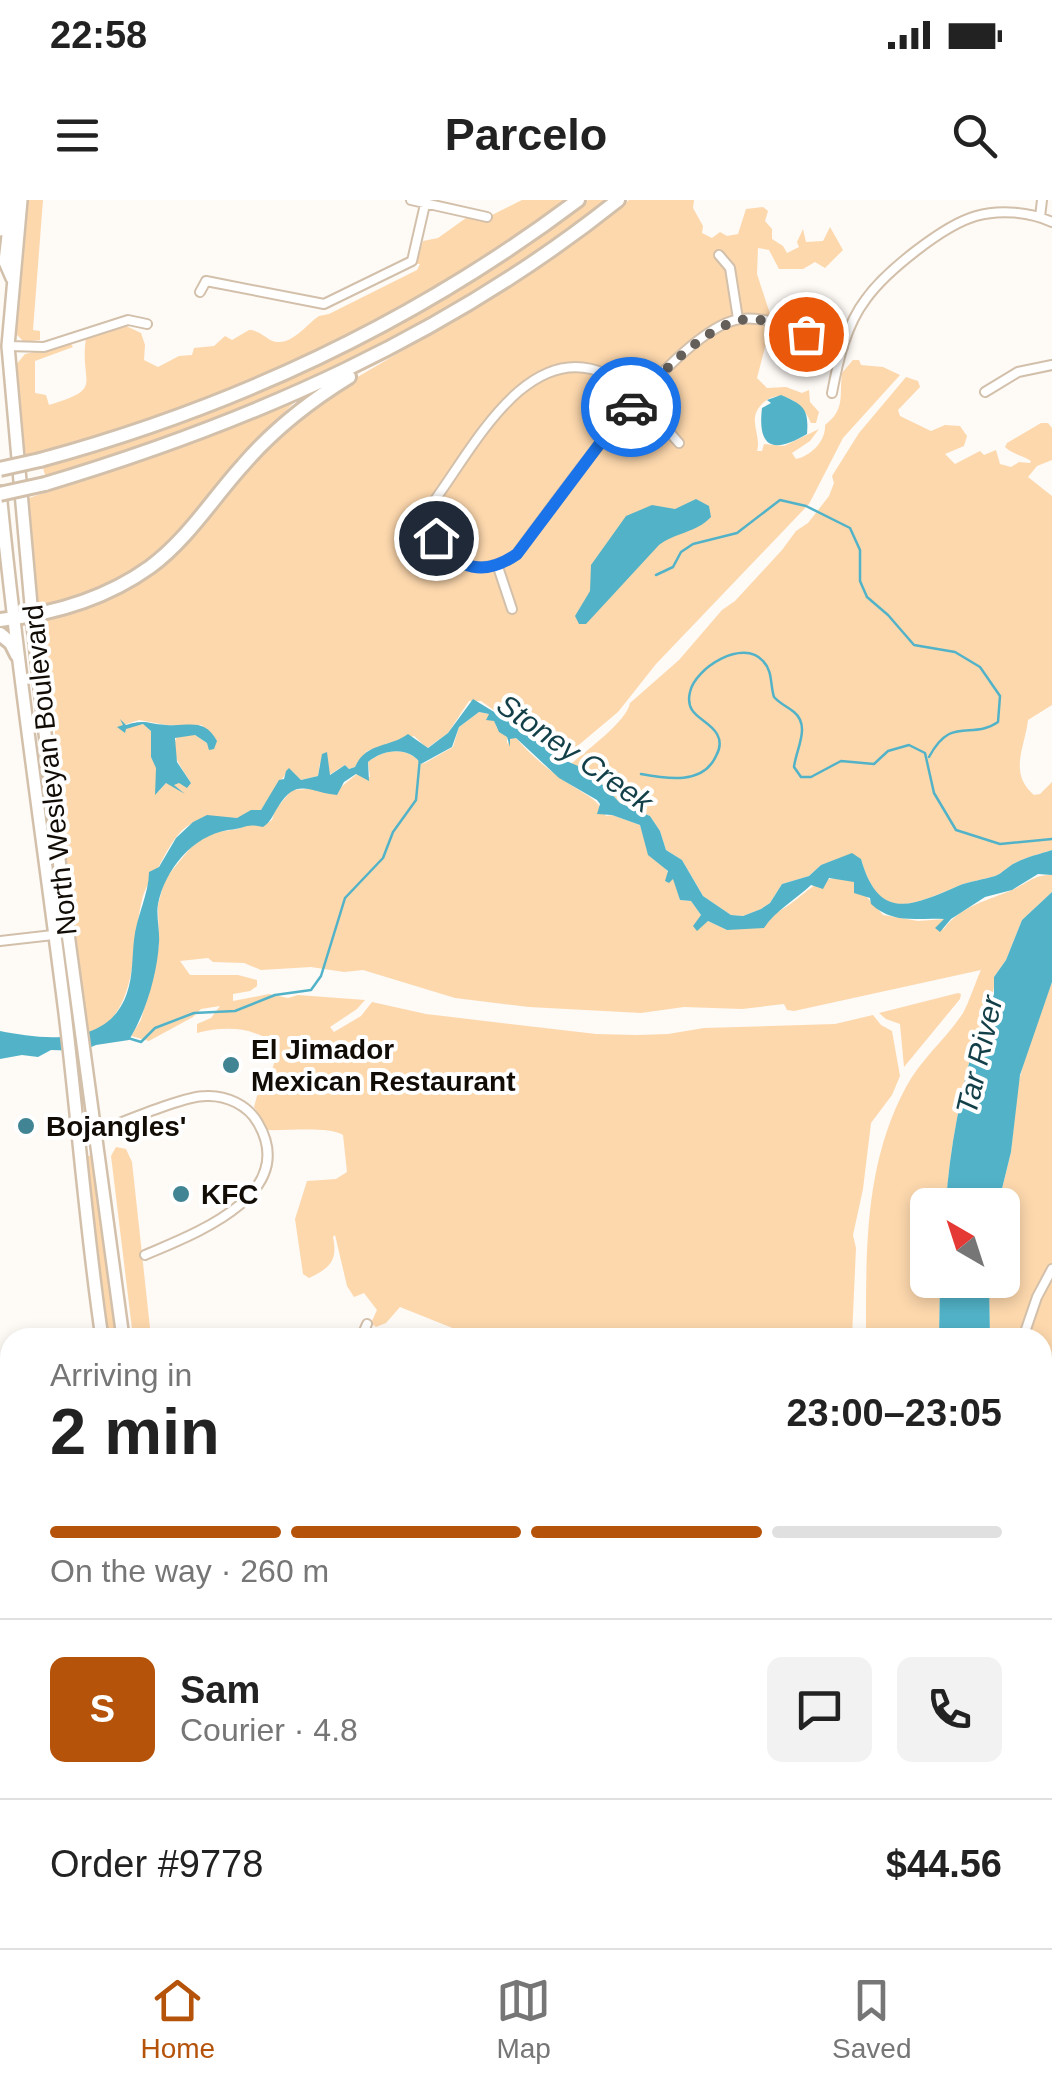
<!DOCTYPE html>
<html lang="en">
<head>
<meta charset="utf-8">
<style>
	body { margin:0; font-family:Arial,sans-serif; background:#f2f2f2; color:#222; height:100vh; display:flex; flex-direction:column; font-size:38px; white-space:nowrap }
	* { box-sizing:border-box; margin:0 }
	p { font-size:32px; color:#767676 }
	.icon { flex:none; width:55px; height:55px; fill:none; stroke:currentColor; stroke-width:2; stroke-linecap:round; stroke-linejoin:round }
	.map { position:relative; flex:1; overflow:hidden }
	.sheet { position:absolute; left:0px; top:1128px; width:1052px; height:622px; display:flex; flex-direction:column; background:#fff; border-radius:30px 30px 0 0; box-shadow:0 5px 15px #0003 }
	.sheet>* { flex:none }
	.needle { width:65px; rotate:321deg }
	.controls { position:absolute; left:910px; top:988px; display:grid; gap:20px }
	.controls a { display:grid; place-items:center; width:110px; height:110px; border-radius:15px; background:#fff; box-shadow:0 5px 15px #0003; font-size:50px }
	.pin { position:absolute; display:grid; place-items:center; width:85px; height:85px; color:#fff; margin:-42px; border:5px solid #fff; border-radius:50%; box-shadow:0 2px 10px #0007 }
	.courier { position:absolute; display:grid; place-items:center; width:100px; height:100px; margin:-50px; border:8px solid #1a73e8; border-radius:50%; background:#fff; color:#222; box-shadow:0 2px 12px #0007 }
	.head em { font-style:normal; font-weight:600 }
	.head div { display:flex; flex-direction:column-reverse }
	.head { display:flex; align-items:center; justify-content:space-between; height:170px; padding:0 50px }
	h1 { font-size:65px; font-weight:600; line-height:75px }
	.bar { display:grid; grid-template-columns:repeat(4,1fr); gap:15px 10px; align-content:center; height:120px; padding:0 50px }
	.bar i { height:12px; border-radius:8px; background:#e0e0e0 }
	.bar .selected { background:#b45309 }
	.bar p { grid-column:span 4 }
	.line { display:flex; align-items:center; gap:25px; padding:0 50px; border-top:2px solid #e0e0e0 }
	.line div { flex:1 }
	.round { display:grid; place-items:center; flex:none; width:105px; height:105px; border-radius:15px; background:#f2f2f2 }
	.status { display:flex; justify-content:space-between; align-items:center; height:70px; padding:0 50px; background:#fff; direction:ltr }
	.status svg { height:28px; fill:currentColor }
	header { display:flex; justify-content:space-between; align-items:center; height:130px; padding:0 50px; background:#fff; font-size:45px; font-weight:600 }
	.menu { display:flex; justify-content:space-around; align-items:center; height:140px; border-top:2px solid #e0e0e0; background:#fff; font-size:28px; color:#767676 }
	.menu a { display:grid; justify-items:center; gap:5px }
	.menu .selected { color:#b45309 }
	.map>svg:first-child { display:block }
	.green { fill:#fdd8ad; fill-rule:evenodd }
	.water { fill:#52b3c8 }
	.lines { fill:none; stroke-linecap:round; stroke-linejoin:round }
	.stream { stroke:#52b3c8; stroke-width:2.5 }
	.minor-casing { stroke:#d3c0ab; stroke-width:12 }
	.secondary-casing { stroke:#d3c0ab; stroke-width:15 }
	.primary-casing { stroke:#d3c0ab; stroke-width:16 }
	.trunk-casing { stroke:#d3c0ab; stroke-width:16 }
	.motorway-casing { stroke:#d3c0ab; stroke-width:18 }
	.minor { stroke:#fff; stroke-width:8 }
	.secondary { stroke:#fff; stroke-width:10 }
	.primary { stroke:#fff; stroke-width:11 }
	.trunk { stroke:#fff; stroke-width:11 }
	.motorway { stroke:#fff; stroke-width:12 }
	.tram { stroke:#7f7a75; stroke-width:2.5 }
	.motorway-bridge-casing { stroke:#d3c0ab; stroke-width:18; stroke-linecap:butt }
	.motorway-bridge { stroke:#fff; stroke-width:12 }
	.done { stroke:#655f5a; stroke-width:10; stroke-dasharray:0 18 }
	.route { stroke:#1a73e8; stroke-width:12 }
	.poi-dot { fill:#418594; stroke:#fff; stroke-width:4 }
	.labels { text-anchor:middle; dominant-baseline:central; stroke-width:8; stroke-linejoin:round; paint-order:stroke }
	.street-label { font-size:28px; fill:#120c06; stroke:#fff }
	.poi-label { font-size:28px; font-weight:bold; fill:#120c06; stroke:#fff; text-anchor:start }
	.water-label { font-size:30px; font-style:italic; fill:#123f48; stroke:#fff }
</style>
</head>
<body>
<div class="status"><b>22:58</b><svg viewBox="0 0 49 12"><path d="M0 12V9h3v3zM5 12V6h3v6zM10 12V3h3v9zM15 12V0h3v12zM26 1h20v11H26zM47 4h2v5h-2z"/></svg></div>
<header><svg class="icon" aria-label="menu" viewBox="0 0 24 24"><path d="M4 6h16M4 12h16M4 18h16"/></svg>Parcelo<svg class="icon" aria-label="search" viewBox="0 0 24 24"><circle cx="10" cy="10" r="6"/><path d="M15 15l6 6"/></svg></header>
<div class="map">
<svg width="1052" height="1748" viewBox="0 0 1052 1748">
	<rect width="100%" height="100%" fill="#fefaf6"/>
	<path class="green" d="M27,0H43L33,130L40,131V140L24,142L16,134L15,128Z
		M522,0H570C437,96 291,174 135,228C99,240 61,247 24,256L15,166L25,154L71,144L73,147L35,161V193L46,195L49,205C106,188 79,185 86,138L124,125L141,133L145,145L144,160L158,167L179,156L192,155L194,148L214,146L225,136L232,140L249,130C261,130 268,142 278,142C294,143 308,123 319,116L329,114L417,70L420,64H416L423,41L438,38L466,18L484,19Z
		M588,0H607C441,132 247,216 46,278L43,268C89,254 135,240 181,224C327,172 463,92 588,0Z
		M629,0H694L693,8L703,26L702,33L712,38L720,32L727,36L738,34L746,9L763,7L768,11L765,21L772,29V39L783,46L787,53L799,47L797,42L803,29L806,42L823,41L830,27L843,50L825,68L815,62L803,69H779L769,50L758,48L757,74L772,120L757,178L767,188L786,187L802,193L809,190L810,202L819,212L816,223H811C803,203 780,185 761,205C747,220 762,236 757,251H762L764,244L784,246L819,229L810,241L792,253L796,259C811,256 826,241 825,225C846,209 839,195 842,173L853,160H859L861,165L883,167L900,175L843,238L809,304L656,464L618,512L562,559L481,501H469L448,533L427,548L414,536L367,551L355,567L349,569L345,565L329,575L320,563L318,576L301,580L289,569L261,610C250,610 244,619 233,619C189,615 180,626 159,666C153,678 145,686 142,700C131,742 140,818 88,833L55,561V520L44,439L46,421L136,381L253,258L332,192L504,91ZM139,520L166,525H202L207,543L195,535H178C167,552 182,568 191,583H166L158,592L157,568L151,557V531L143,524L122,529L124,525Z
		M906,177L918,181L920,187L898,210L900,216L931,231L945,225L960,226L967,236L964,246L945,254L955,264L980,251L984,255L996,250L1000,264L1011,267L1019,262L1030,263L1031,261C1022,255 1014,255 1005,247L1007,243L1041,223H1048L1052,228V260L1037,266L1028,277L1052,296V505L1028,520C1025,547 1008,573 1034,595L1040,594L1052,582V650C1040,654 1026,657 1015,663C1008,666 1003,673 995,676C983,680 969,681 958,686C911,706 879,723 861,659L836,661L821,665L809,676L782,684L770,703L761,709L743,716L731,715L703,696L682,660L666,650L660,631L650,616L620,603L603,585L588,578L572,563C587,550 627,521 630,503L679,460L722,410L735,401L782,350L796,331L808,323L829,296L834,283L832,276L859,233Z
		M297,200L246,249L238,264L179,336L155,359L99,391L36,410L26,299L218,233Z
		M479,512L489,514V520H494L497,528L507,536V544L512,537L516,538C531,556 551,572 571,585C586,595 598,599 606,616L612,615L640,625L649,655L664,667L676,682L680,700L691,701L701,715V725L708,721L727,730C744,724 763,719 779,711C807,697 818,668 855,682C863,695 873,702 883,715L918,721L945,719L943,730C961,705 988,701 1014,689C1029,682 1035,674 1052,675V692L1022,720L1006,760L994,777C997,797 981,812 980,832L976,835C962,889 949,949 946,1005H928V1080H940L939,1137H866C866,1052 864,965 906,887C921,859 946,839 963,813C970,800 975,783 981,770L794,811L787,810L784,804L742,809L684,807L641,813L529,807L455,798L363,770L344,772L311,767L261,770L244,763L213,762L208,758L180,761L190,775H238L257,780V786L250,791L233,794V801L269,794L288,798L298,795L365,800L357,809L330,827L334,832L361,816L372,802L426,814L596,834L637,835L668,834L704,828L835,824L873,815L881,825L892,831L900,876L892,895L871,923L863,989L853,1035L856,1048L852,1137H475L400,1107L386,1123L376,1127L371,1123L377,1110L364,1093L354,1097L347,1086L335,1035L333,1037C338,1061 330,1068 309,1078L303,1074L295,1019L307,981L336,979L347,972L343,935C329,926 287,931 267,930L254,907L257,896L269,882L278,848C258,826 224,826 197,833V824L211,818L220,806L201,809L193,817L149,841L131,836L141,820L154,770L159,745L158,705L165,679L192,646L211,633L238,629L251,622L266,624L272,620L275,610L292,590L341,587L357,574L370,577L368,562C385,549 408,546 421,564L425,563L453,547L459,527Z
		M1052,782V1649L1045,1652L1043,1658L1042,1138L990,1137L989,1088V1080H1002V1005H998L1011,952L1018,884L1033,830Z
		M958,793L961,794L960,799L904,867L900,824L886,819L879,813Z
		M116,947L126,949L132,962L151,1137H133L111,956Z
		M91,955L119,1137H109L86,957Z
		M506,1740L673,1743L746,1740L734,1748H511Z"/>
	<path class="water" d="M781,195C804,205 809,209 807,234C775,253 757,250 762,208L771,203L767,200Z
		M696,299L709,306L711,317C696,333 676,332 659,345L586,424H579L575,416L590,391L591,365L626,316L652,305L675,309Z
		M473,499L533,536L562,559L578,566L588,578L603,585L620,603L650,616L660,631L666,650L682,660L703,696L731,715L743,716L761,709L770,703L782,684L809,676L821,665L852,653L861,659C879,722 912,706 958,686C969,681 983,680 995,676C1003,673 1008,666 1015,663C1026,657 1040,654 1052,650V675L1038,674L1012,690L985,697L951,719L940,732L935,728L944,719C916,717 894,725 871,704L870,698L854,693V682L829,678L823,689L811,685C795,700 776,710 764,728L727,730L708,721L697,731L693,726L701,715L691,701L680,700L673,679L669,683L665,681L668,671L648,655L640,625L612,615L597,614L600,604L597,600L559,578L516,538L510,539V547L507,537L499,532L494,521L486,520L489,514L479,512L459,527L452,547L421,564C409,546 384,549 368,562L369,581L356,574L344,582L337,595C310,593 297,576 278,607C272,616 271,622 263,627C245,623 248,628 228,630C192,636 165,670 158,704C156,716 160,731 159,743C157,775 146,812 129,840L96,845L82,851L51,850L38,857L22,855L0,859V831C45,840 109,847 127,793C133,776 132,757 134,740C136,717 149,694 149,672L159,667L176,638L193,622L207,615L237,618L251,610H261L279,580L284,579L286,571L289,568L301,580L318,576L322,554L327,552L330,575L345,565L349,569L355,567C366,542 389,548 408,534L428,548L448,533Z
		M120,519L126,525C146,519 147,524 166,525C188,527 204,517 217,541L214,549L209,550L207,543L195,535L175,538L177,562L191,583L187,588L179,583L174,585L185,594L166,583L155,595L156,568L151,557V531L143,524L126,529L125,533L117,527L123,525Z
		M1052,692V782L1020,875L1011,952L998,1005H946C949,949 962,889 976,835L980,832L985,802L994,794V777L1006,760L1022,720Z
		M940,1080H989L990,1137H939Z
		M746,1740H810L804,1748H734Z"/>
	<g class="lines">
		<path class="stream" d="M656,375L673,367L681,352L693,344L737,333L780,300L806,306L850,328L860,350V381L867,397L888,415L914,445L955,452L980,467L1000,496L998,522C971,541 952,514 929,557
			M641,574C667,579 703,585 716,556C720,549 721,541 717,534C708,518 684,517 690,492C695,468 743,438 763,461C773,471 770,485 774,497C780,504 787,506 794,512C811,526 796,549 794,567L801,577H811L841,561L874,564L888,551L909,545L925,553L934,593L956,630L1000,644L1052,639
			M128,838L141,842L155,828L194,813L235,811L275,795L311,790L321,776L345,698L383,658L393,632L416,600L420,558"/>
		<defs>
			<path id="minor" d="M411,0L487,17
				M1040,17L1042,0
				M719,55L730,68L738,119
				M200,92L206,81L324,104L412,61L426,0
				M8,146L44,147L128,120L147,124
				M985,192L1018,172L1052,165
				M832,193C838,161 846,125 866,99C886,71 944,25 976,16C1000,9 1030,12 1052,22
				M679,243C658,220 635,187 606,174C527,138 472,250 434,301C427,356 471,386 517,354C556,301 677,128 740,119C773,115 813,137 843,147
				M498,367L512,409
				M0,741L53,735
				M96,932C121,923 183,896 206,896C226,895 248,905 258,923C300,995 194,1034 145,1055
				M361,1138L367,1124
				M1023,1138L1037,1097L1052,1069
				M0,1533L10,1536
				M1042,1600L1052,1597
				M0,1641L10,1614
				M0,1699L10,1720
				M889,1748L894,1740
				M986,1748L993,1740"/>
			<path id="secondary" d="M406,1748L411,1740"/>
			<path id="primary" d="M0,1398L10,1400
				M1042,1730L1052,1725
				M999,1740L1016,1748
				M1028,1740L1035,1748"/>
			<path id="trunk" d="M12,0L5,62L12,78
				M21,0L8,146L32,416L64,704L123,1138
				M0,30L3,0
				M0,292C17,466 43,639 65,813C78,921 86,1030 102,1138
				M0,1373H10
				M0,1418L10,1430
				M181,1740L182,1748
				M199,1740L200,1748"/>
			<path id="motorway" d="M40,260C235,207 416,122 578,0
				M45,284C252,222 448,136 618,0
				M0,420C53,414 107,398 150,367C187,340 213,298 243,265C273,230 310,201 349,177
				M0,434L11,443L17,455"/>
		</defs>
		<use href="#minor" class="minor-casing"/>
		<use href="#secondary" class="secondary-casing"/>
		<use href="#primary" class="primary-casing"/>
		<use href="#trunk" class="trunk-casing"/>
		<use href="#motorway" class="motorway-casing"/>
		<use href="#minor" class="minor"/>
		<use href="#secondary" class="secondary"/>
		<use href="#primary" class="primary"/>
		<use href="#trunk" class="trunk"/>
		<use href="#motorway" class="motorway"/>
		<path class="tram" d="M1042,1396L1052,1389
			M1042,1447L1052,1477"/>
		<defs>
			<path id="motorway-bridge" d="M0,269L40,260
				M0,294L45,284"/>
		</defs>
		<use href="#motorway-bridge" class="motorway-bridge-casing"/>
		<use href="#motorway-bridge" class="motorway-bridge"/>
	</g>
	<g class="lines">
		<path class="done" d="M631,207C657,177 711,118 752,119C770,120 788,128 806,134"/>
		<path class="route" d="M436,338C459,370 484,377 517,354L607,234L631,207"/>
	</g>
	<g class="poi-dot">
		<circle cx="231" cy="865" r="10"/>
		<circle cx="26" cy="926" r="10"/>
		<circle cx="181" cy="994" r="10"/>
	</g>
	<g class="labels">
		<g class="street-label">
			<text transform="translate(50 570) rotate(-96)">North Wesleyan Boulevard</text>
		</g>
		<g class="poi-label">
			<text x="251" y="849">El Jimador<tspan x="251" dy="32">Mexican Restaurant</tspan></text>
			<text x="46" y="926">Bojangles'</text>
			<text x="201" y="994">KFC</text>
		</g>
		<g class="water-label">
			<text transform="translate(575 553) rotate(35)">Stoney Creek</text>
			<text transform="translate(979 855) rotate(-77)">Tar River</text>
		</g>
	</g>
</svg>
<div class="controls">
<a><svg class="needle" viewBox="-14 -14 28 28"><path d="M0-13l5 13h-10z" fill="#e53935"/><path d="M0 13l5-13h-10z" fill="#767676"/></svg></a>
</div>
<div class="pin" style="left:806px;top:134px;background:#ea580c"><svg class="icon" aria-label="bag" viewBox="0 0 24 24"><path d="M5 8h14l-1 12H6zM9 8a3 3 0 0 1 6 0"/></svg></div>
<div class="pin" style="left:436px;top:338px;background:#1f2937"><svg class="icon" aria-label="home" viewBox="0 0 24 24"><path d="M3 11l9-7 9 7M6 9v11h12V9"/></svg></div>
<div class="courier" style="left:631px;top:207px"><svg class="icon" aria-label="car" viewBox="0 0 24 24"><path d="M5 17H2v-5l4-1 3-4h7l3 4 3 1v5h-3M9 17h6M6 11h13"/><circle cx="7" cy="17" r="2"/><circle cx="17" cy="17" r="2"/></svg></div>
<section class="sheet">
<div class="head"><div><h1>2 min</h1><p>Arriving in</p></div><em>23:00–23:05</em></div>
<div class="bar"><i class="selected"></i><i class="selected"></i><i class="selected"></i><i></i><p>On the way · 260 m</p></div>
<div class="line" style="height:180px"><b class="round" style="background:#b45309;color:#fff">S</b><div><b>Sam</b><p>Courier · 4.8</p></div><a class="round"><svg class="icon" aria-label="chat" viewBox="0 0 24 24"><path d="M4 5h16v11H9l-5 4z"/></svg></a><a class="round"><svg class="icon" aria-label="phone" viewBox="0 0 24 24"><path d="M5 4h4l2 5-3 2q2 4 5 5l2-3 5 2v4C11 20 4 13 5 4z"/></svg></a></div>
<div class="line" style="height:130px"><div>Order #9778</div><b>$44.56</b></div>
</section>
</div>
<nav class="menu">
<a class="selected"><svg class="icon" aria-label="home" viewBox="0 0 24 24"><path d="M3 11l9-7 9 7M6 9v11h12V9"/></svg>Home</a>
<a><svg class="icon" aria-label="map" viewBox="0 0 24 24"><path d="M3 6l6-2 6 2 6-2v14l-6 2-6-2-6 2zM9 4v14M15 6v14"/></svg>Map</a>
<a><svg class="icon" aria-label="saved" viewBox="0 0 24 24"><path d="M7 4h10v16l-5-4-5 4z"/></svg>Saved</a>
</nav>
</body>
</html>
